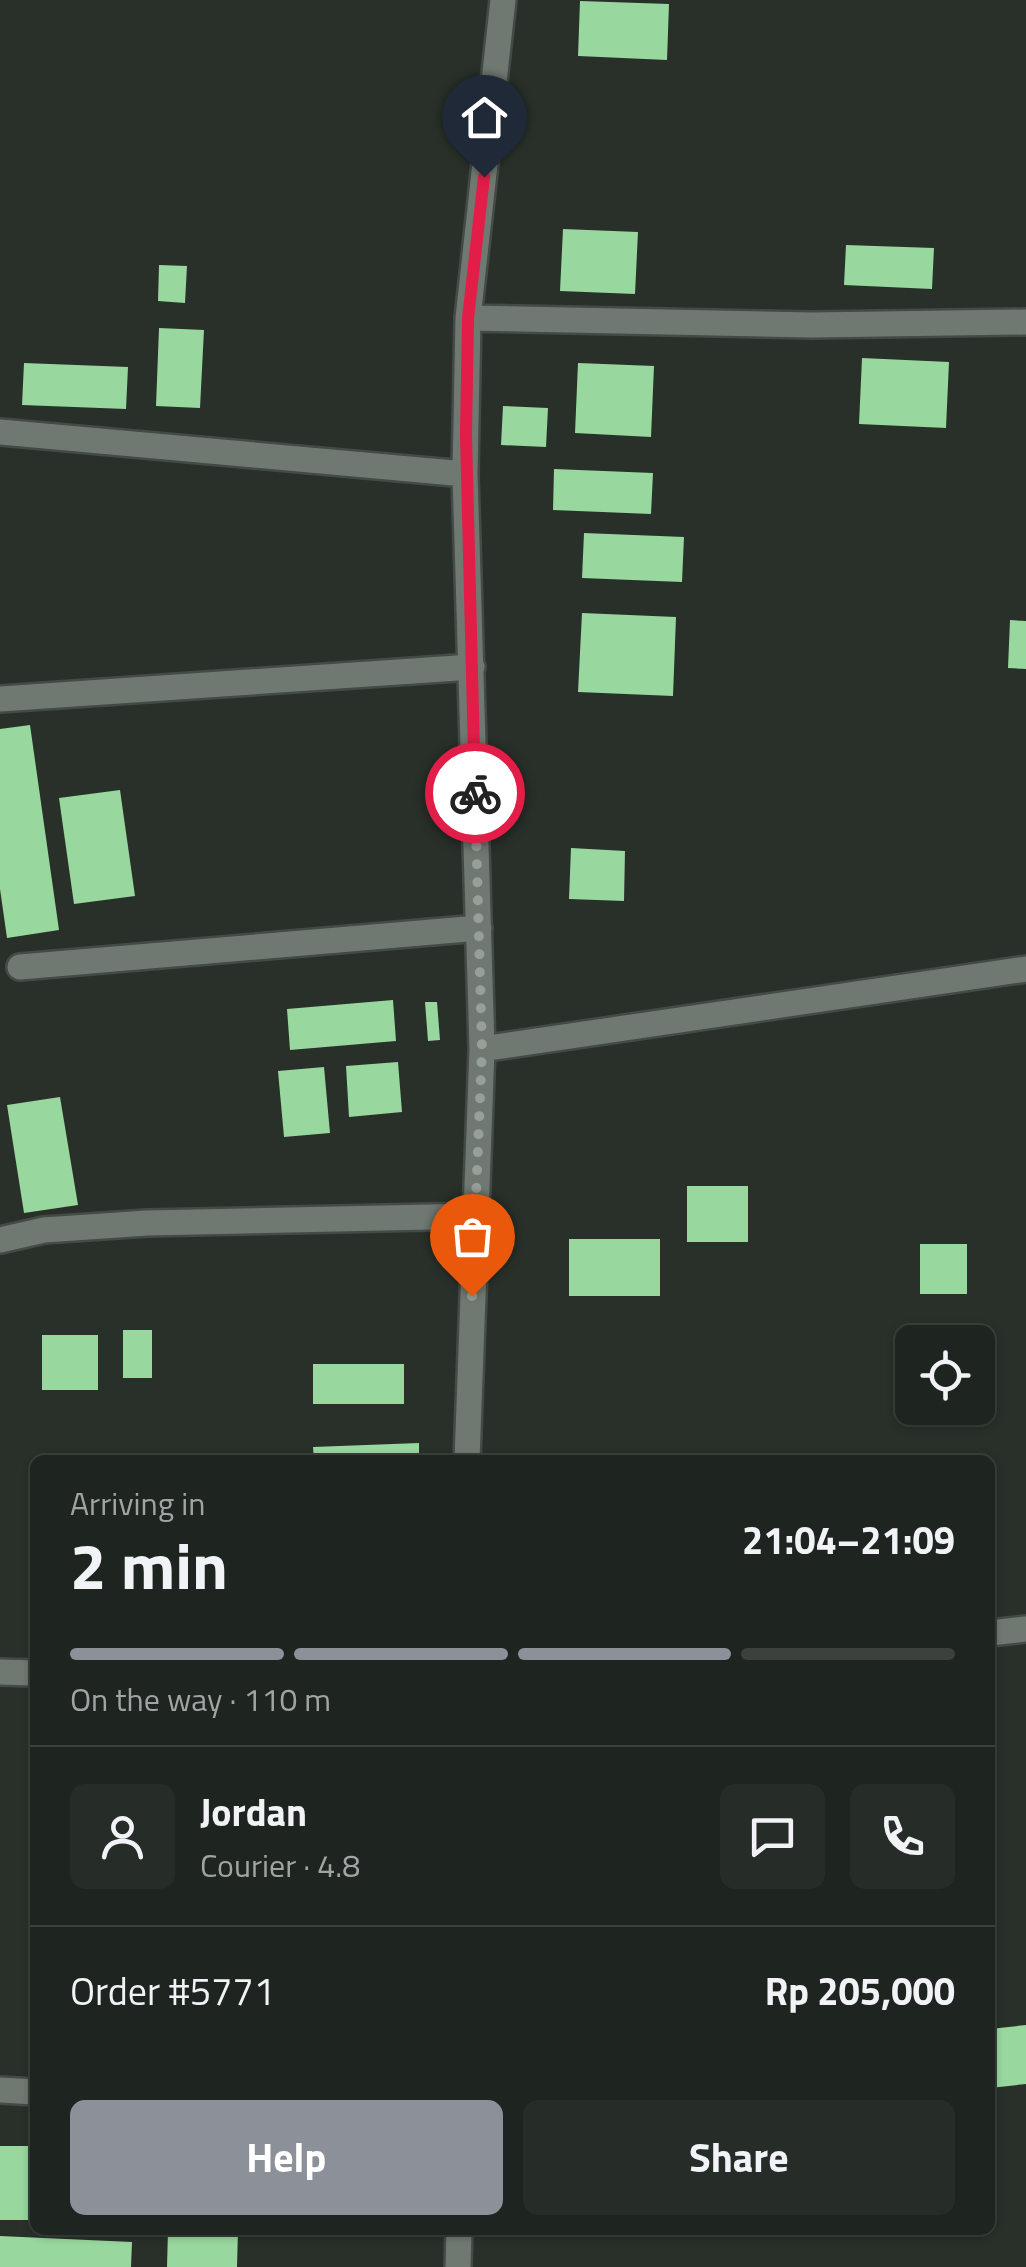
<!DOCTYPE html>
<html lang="en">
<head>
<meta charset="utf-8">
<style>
	body { margin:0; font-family:"Titillium Web",sans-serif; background:#262c28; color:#f1f3f6; height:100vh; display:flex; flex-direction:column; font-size:38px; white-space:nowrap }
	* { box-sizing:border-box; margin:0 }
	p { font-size:32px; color:#a1a4a4 }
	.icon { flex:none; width:55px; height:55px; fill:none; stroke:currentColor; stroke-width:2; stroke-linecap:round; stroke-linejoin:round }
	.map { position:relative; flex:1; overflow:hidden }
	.sheet { position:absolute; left:30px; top:1455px; width:965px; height:780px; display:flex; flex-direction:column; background:#1e241f; border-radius:15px; box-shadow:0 2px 8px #0004,0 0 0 2px #3c413d }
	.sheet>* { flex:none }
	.controls { position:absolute; left:895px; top:1325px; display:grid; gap:20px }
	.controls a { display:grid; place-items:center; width:100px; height:100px; border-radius:15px; background:#1e241f; box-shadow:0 2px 8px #0004,0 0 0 2px #3c413d; font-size:50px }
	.pin { position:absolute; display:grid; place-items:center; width:85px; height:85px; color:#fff; margin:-102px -42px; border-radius:50% 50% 50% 0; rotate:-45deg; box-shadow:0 0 10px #0007 }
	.pin .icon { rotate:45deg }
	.courier { position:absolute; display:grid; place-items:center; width:100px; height:100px; margin:-50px; border:8px solid #e11d48; border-radius:50%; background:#fff; color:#222; box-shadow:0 2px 12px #0007 }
	.summary em { font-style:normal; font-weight:700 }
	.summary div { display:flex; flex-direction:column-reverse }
	.summary { display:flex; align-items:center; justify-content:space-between; height:170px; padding:0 40px }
	h1 { font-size:65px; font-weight:700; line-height:75px }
	.bar { display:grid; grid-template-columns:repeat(4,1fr); gap:15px 10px; align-content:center; height:120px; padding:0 40px }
	.bar i { height:12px; border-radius:8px; background:#3c413d }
	.bar .on { background:#8c9099 }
	.bar p { grid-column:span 4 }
	.line { display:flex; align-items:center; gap:25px; padding:0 40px; border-top:2px solid #3c413d }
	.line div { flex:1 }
	.round { display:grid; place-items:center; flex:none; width:105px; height:105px; border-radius:15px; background:#262c28 }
	.primary-button { display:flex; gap:20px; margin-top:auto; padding:20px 40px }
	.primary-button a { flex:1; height:115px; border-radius:15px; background:#8c9099; color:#fff; font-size:40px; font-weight:700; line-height:115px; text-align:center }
	.primary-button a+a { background:#262c28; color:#f1f3f6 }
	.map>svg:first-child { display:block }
	.building { fill:#98d79e }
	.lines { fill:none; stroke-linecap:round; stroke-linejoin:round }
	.street-casing { stroke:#444a45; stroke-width:30 }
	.street { stroke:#707971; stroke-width:25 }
	.done { stroke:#989e99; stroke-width:10; stroke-dasharray:0 18 }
	.route { stroke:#e11d48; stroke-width:12 }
</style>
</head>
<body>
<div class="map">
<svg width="1026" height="2267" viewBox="0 0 1026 2267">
	<rect width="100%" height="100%" fill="#283029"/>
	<path class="building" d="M580,1L669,4L667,60L578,56Z
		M563,229L638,232L635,294L560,291Z
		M846,245L934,248L932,289L844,285Z
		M159,265L187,266L185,303L158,301Z
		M159,328L204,330L200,408L156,406Z
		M862,358L949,362L946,428L859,424Z
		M24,363L128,367L126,409L22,405Z
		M578,363L654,366L651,437L575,433Z
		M503,406L548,408L546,447L501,445Z
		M554,469L653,473L651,514L553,510Z
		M584,533L684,537L682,582L582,578Z
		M582,613L676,617L673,696L578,692Z
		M1010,620L1026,621V669L1008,668Z
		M30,725L59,930L7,938L0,889V729Z
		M120,790L135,896L74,904L59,798Z
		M571,848L625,851L624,901L569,899Z
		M393,1000L396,1041L290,1050L287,1009Z
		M425,1002H437L440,1040L428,1041Z
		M398,1062L402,1112L349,1117L346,1066Z
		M324,1067L330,1133L284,1137L278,1071Z
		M60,1097L78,1205L24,1213L7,1105Z
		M687,1186H748V1242H687Z
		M569,1239H660V1296H569Z
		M920,1244H967V1294H920Z
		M123,1330H152V1378H123Z
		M42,1335H98V1390H42Z
		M313,1364H404V1404H313Z
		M419,1443V1460H314L313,1447Z
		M1026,2025V2084L990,2088V2029Z
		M0,2146H35V2220H0Z
		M93,2230H130L129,2236L93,2233Z
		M168,2230H238L237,2267H167Z
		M519,2230H608V2234L519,2235Z
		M0,2236L132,2242L131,2267H0Z"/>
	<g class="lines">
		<defs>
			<path id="street" d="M468,318L812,325L1026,322
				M0,432L465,474
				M0,699L472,667
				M20,967L479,928
				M482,1049L1026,969
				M0,1240L44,1230L147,1223L477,1216
				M467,1460L482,1049L465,474L468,318L503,0
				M990,1633L1026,1629
				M0,1672L35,1673
				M0,2090L35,2092
				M458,2267L459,2230"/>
		</defs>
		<use href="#street" class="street-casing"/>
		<use href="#street" class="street"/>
	</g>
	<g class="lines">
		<path class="done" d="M472,1296L482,1049L475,793"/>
		<path class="route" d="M475,793L466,435L468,318L484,177"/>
	</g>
</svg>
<div class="controls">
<a><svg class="icon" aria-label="locate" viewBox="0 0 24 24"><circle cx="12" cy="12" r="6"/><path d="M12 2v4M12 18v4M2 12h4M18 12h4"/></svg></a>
</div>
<div class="pin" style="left:472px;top:1296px;background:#ea580c"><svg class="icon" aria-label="bag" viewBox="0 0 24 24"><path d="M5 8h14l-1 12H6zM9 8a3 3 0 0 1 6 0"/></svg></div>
<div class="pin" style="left:484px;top:177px;background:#1f2937"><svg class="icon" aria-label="home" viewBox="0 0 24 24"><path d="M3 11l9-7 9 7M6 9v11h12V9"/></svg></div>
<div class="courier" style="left:475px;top:793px"><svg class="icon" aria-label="bike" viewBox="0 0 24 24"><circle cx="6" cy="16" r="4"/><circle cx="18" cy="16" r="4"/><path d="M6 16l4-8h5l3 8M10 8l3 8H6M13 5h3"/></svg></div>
<section class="sheet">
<div class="summary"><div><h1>2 min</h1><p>Arriving in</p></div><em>21:04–21:09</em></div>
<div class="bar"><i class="on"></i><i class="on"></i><i class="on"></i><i></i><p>On the way · 110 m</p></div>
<div class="line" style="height:180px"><a class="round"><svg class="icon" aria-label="person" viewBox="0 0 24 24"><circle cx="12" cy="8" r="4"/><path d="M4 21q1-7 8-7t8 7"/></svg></a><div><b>Jordan</b><p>Courier · 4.8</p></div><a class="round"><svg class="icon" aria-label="chat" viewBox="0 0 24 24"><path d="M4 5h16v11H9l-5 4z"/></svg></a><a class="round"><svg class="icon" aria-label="phone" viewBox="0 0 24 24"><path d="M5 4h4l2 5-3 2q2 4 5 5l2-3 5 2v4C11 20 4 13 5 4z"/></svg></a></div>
<div class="line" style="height:130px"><div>Order #5771</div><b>Rp 205,000</b></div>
<div class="primary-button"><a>Help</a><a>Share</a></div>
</section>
</div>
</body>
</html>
